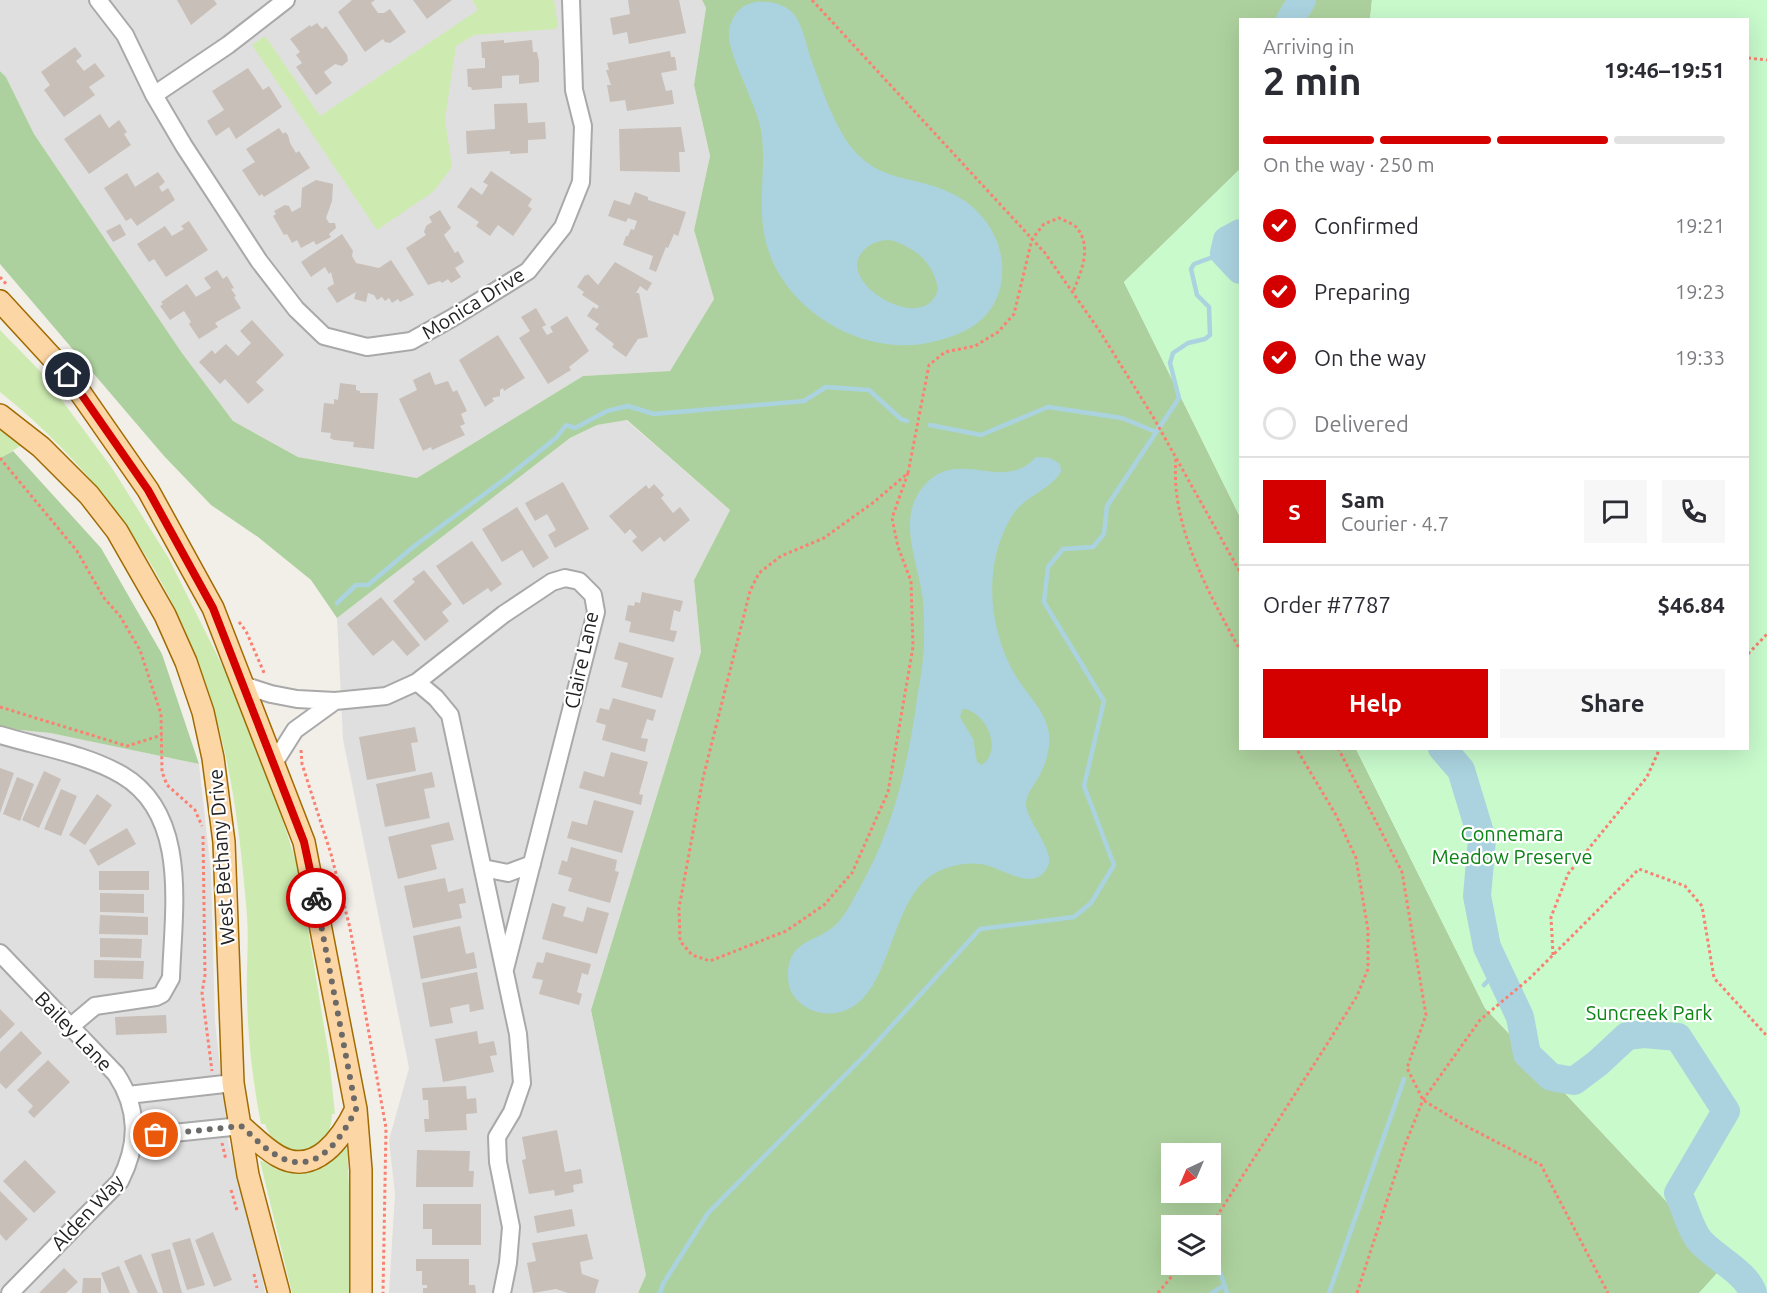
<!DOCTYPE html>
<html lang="en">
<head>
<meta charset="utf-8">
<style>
	body { margin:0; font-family:Ubuntu,sans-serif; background:#f7f7f7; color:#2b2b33; height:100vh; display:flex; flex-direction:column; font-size:22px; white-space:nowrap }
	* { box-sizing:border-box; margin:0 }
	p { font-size:20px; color:#7c7c81 }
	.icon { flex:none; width:33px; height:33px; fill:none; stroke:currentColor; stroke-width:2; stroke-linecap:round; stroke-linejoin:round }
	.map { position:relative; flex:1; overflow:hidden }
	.details { position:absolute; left:1239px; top:18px; width:510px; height:732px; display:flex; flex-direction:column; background:#fff; border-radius:0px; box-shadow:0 6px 24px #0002 }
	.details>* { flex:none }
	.needle { width:39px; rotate:224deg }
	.fabs { position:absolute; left:1161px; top:1143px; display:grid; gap:12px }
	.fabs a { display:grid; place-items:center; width:60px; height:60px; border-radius:0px; background:#fff; box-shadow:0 6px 24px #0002; font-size:30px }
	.pin { position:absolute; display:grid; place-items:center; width:51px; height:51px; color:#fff; margin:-26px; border:3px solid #fff; border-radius:50%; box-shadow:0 2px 6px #0007 }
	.courier { position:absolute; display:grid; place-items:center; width:60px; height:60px; margin:-30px; border:4px solid #d40000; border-radius:50%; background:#fff; color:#222; box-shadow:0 2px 8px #0007 }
	.overview em { font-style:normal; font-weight:700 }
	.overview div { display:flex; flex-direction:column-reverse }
	.overview { display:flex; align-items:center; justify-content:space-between; height:102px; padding:0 24px }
	h1 { font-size:39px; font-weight:700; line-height:45px }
	.bar { display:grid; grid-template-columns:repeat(4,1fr); gap:9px 6px; align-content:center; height:72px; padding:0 24px }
	.bar i { height:8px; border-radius:4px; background:#e1e1e2 }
	.bar .active { background:#d40000 }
	.bar p { grid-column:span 4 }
	.line { display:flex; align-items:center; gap:15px; padding:0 24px; border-top:2px solid #e1e1e2 }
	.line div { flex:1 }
	.round { display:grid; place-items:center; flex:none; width:63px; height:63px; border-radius:0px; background:#f7f7f7 }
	ol { padding:0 24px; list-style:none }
	li { display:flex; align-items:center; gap:18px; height:66px }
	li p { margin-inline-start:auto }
	li .icon { padding:6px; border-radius:50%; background:#d40000; color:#fff; stroke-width:4 }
	li:last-child { color:#7c7c81 }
	li i { width:33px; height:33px; border:3px solid #e1e1e2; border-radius:50% }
	.primary-button { display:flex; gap:12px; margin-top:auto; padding:12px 24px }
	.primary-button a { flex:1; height:69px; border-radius:0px; background:#d40000; color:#fff; font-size:24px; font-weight:700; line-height:69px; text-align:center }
	.primary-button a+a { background:#f7f7f7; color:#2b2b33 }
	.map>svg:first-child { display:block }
	.residential { fill:#e0dfdf }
	.grass { fill:#cdebb0 }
	.forest { fill:#add19e; fill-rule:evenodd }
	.park { fill:#c8facc }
	.water { fill:#aad3df; fill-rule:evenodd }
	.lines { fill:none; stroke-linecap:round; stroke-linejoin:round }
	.stream { stroke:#aad3df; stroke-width:4.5 }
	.river { stroke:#aad3df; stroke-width:28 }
	.building { fill:#c7bfb8 }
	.minor-casing { stroke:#a9a9a9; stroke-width:20 }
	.major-casing { stroke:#a06b00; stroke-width:24 }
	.path { stroke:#fa8072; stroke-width:3; stroke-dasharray:3 3; stroke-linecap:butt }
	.minor { stroke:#fff; stroke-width:16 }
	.major { stroke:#fcd6a4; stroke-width:21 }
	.done { stroke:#6b6a68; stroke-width:6; stroke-dasharray:0 10.8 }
	.route { stroke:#d40000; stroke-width:8 }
	.labels { text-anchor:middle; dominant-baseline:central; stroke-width:4.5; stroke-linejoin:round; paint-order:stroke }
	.street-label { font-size:20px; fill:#222; stroke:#fff }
	.park-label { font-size:20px; fill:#0c8416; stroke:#fff }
</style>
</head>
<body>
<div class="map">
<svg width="1767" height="1293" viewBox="0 0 1767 1293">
	<rect width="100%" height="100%" fill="#f2efe9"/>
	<path class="residential" d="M0,0H702L706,8L694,85L710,156L694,230L714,299L670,371L583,376L417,478L298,457L233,421L182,353L34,134L6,77L0,71Z
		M626,420L730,510L694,580L701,652L591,1010L646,1275L638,1293H389L395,1194L389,1140L409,1068L343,739L337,618L570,438L597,425Z
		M0,728L50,733L199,764L211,873L215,1022L229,1144L259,1256L265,1293H0Z"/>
	<path class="grass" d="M472,0H554L558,26L555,29L474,35L456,46L445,119L452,167L433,192L377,230L252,45L265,36L320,116L478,10Z
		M0,330L41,372L112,468L168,557L227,675L269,778L298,868L329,1057L335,1114H332C332,1156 278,1164 265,1124H261C253,1083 248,1041 247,998C246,971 249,944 247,916C242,854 235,789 219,728C185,594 107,477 0,392Z
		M0,426L22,445L0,458Z
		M345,1148H347L351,1225L350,1293H292L260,1161C265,1161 270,1166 276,1169C302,1179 328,1169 345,1148Z"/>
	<path class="forest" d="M702,0H1372L1370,19L1240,20V169L1124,282L1240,517V748L1356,749L1485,1008L1726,1265L1699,1293H638L646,1275L591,1010L701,652L694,580L730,510L627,420L597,425L570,438L337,618L311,580L258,537L211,505L164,456L0,264V71L6,77L34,134L182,353L233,421L298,457L417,478L583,376L670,371L714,299L694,230L710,156L694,85L706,8ZM1172,1154H1210V1192H1172ZM1172,1226H1210V1264H1172Z
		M13,451L101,548L162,654L199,764L50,733L0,728V458Z"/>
	<path class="park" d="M1372,0H1767V1293H1699L1725,1264L1485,1008L1356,749L1748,748V20L1370,19Z
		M1240,169V517L1124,282Z"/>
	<path class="water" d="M756,2C769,1 783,3 793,13C803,25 806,44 811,59C821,86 830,115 846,140C878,186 912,173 953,194C989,212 1011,252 999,292C988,327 954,338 922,344C855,354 779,305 765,238C757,202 767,165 761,130C756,102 727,54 729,32C731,16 741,4 756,2ZM890,240C915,247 934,263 938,289C926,338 831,281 864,250C871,243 880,240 890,240Z
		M1036,457L1050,458L1060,464L1061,472C1049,491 1024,496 1012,516C982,564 988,631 1017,678C1027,694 1044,710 1048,729C1052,744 1046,765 1038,778C1033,787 1026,794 1026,805C1028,823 1055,851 1048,866C1035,895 1000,866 981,864C965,862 946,866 932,875C888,903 892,1000 840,1012C826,1016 810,1012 799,1002C791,994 788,987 788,976C788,936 821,944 840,920C848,911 853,899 859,889C893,830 908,765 917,699C920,681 923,664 924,647C924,628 925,606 921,588C915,555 899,518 922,488C957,444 1002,495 1036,457ZM965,709C987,714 1003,750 982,765L977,762L973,739L960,717L962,710Z"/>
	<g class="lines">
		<path class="stream" d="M930,425L981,435L1048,407L1122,418L1156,432
			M337,603L356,585H368L413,547L506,478L556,438L566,425L575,428L607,411L628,406L654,414L804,401L826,387L869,390L901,419L907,421
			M1484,985L1498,970
			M1210,1259L1220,1272L1227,1293
			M660,1293L663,1284L708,1213L867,1053L980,929L1074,917L1091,903L1114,865L1084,786L1104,701L1044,602L1048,567L1063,549L1093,547L1104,534L1107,506L1179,398L1170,363L1173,353L1188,343L1205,339L1210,335L1209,307L1197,295L1191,269L1194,264L1224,253
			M1212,1293L1223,1286
			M1329,1293L1404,1079"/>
		<path class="river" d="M1290,20L1302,0
			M1240,233L1227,240L1224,253L1240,270
			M1442,748L1461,770L1482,839L1477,896L1487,947L1520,1017L1527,1054L1551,1077L1574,1081L1598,1063L1627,1036L1644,1034L1678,1037L1726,1111L1678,1193C1685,1207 1690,1229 1700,1241C1715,1258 1747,1273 1753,1293"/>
	</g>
	<path class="building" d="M177,0H214L217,4L191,25Z
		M352,0H375L371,3L378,13H384L390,9L406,32L390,43L385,42L383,39L365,52L338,12Z
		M413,0H452L427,19Z
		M628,0H679L686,33L629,44L627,32L613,35L610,18L630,14Z
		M317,23L322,29L326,26L347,55L348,61L342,66L335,64L324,72L332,83L316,95L296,67L302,63L296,55L300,52L290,39L310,25L311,27Z
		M504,40V43L532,40L533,52H537L539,61V82L519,84V75L502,76V88L472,90L471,87H468L467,69L485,68V58H482L481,42Z
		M75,47L82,56L76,61L84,71L95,63L105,76L89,87L95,95L64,117L44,90L50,85L41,72Z
		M670,51L671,57H675L677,70L661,73L666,91L672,90L674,104L627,111L625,100L610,102L607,85H611L606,70H609L607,63Z
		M248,68L263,90L269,86L282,107L236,139L229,127L216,136L207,121L224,110L212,91Z
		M527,103L528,123L545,122L546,139L528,140V153L510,154V151L467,154L466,131L495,129L494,104Z
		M100,114L109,128L119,120L127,132L124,134L131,145L89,174L64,139Z
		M681,127L685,152H679L680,172L620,171L619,129Z
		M279,128L283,134L285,132L288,135L290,143L296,153L299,151L310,168L264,197L262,194L259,196L242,170L255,162L246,149Z
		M491,171L532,199L528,206L532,209L513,236L498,225L490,236L476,226L479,222L457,207L471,187L482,195L488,185L483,182Z
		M158,172L165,182L159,187L162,192L168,188L175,200L137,226L131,218L126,221L104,188L127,173L135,187Z
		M316,180L333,184L332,201L326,218L329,223H335L336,228L329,234L331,237L316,245L314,241L301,248L297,240L292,243L287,234L284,235L273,216L276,214L274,211L285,205L289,206L292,212L301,207L302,188Z
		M635,192L648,197V200L686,212L678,236L674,234L668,248L666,247L656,272L649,269L653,256L623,245L626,236H628L631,229L634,230L637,221L628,218L626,222L608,216L614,200L630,205Z
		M440,210L451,228L444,235L455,253L458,251L464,262L455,268L461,277L451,283L448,279L442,283L440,281L428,285L406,248L426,235L424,232L426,226L432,222L429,217Z
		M189,221L208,250L166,277L154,259L149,262L137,244L165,226L172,236L184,229L181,226Z
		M120,224L126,235L113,242L106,231Z
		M342,234L353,251L352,256L356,263L379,268L391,260L414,295L400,302L398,299L392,303L389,298L385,301L382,297L377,300L374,295L368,293L366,302L354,299L356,292L337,303L327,288L334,284L331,272L329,274L325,267L311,277L301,262Z
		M615,262L652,283L647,291L640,286L636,293H639L648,337L638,339L626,357L612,347L614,344L595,329L599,324L587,316L593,307L597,309L599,306L582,295L584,292L577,287L585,275L586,276L588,274L598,285Z
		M217,270L223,279L227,276L234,288L231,289L236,296L234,297L241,308L215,323L218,327L199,339L189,324L191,322L184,311L170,320L160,306L163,304L161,302L187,284L196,297L211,288L204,278Z
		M536,308L546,325L542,327L547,335L553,332L550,327L567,316L589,351L569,367L571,370L548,384L519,338L530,331L521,317Z
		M252,320L284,355L256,382L264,390L248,404L225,379L220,384L199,362L212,350L215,354L226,344L238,356L251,343L240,331Z
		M498,335L525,378L504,391L503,388L500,390V396L492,398L494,401L485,407L459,360Z
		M430,372L435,385L448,381L453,392L457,390L467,411L461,414L465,424L460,426L465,435L432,450L431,447L423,451L399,399L417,390L413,380Z
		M340,383L356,385V390L360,391V393H378L374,449L353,447L354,442L334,440L330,438L331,433L321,432L324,403L334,404V399L338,400Z
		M563,482L589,529L555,548L548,535L556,530L547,514L535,521L525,503Z
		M654,484L664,495L661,498L673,513L680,507L690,520L664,542L660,537L642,552L632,541L637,537L630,529L625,534L609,516L646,485L649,489Z
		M517,507L549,558L533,568L522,550L502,562L482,529Z
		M472,541L502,584L491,592L488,588L463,605L436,566Z
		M424,570L452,604L442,612L449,621L425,641L393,601L415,582L412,579Z
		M642,592L683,601L680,612L674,610L670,630L677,631L674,642L629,632L631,622L625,620L628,605L634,606L635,602L640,603Z
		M381,597L420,645L407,656L393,640L373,656L347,624Z
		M619,642L674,658L662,698L621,687L628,663L614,659Z
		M613,698L656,710L653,721L647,719L641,738L648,739L645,752L602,740L606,725L596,722L600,708L609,710Z
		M415,727L418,742L411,743L416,771L367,780L359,737Z
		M611,752L648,762L639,794L643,795L641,805L579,788L584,771L604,777Z
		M0,768L14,773L0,813Z
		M44,771L61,779L39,828L22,820Z
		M432,772L435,787L424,789L430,818L385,827L376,784Z
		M17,777L34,784L20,821L3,814Z
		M61,789L77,796L61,836L44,829Z
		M97,794L112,805L85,845L69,835Z
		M594,800L634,811L622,853L567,838L572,821L587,825Z
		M449,822L454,840L431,845L437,869L398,879L388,837Z
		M127,828L136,844L98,866L89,850Z
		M571,847L617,860L615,871L619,872L610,903L568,891L572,878L558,874L562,860L567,862Z
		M99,871H149V890H99Z
		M445,878L448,892L463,888L466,903L459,904L462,918L413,928L404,886Z
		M100,893L144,894V913L100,912Z
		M552,903L566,907L563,916L583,922L587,907L609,913L597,954L542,939Z
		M100,915L148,917V935L99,934Z
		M460,926L466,954L474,952L477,968L421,979L413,936Z
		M100,938L142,939L141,958L100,957Z
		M546,952L591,964L588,975L582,973L577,992L582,994L579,1005L539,994L543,980L532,978L537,962L543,963Z
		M94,960L144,961L143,979L94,978Z
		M477,972L484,1009L470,1012L469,1004L450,1008L453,1023L430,1027L422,983Z
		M0,1009L15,1024L0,1039Z
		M166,1015L167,1033L116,1035L115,1017Z
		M21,1031L42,1053L6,1089L0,1083V1052Z
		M477,1031L479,1044L494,1041L497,1055L490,1056L494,1072L443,1082L435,1039Z
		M48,1060L70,1082L34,1118L28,1112L33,1106L17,1090Z
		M466,1086L467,1099L476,1098L477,1113L466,1114L467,1130L425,1132L424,1119H429L428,1100H423L422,1088Z
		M557,1130L565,1172L581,1169L583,1183L573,1185L574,1192L555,1196L554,1190L529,1194L522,1160L526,1159L522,1137Z
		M417,1150L470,1151L469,1171H474L473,1187H416Z
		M25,1160L56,1192L34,1213L3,1181Z
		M0,1191L28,1219L6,1241L0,1234Z
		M423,1204H481V1245H432V1229H423Z
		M572,1209L575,1226L537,1233L534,1216Z
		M213,1232L232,1280L214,1287L195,1240Z
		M587,1234L593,1259L580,1262L582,1274L599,1280L595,1293H568L556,1289L533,1293L527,1263L536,1261L532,1243Z
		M190,1238L205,1285L187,1290L172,1243Z
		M170,1249L182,1293H163L151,1254Z
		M141,1254L158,1293H138L124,1261Z
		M416,1259H469V1285H475L476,1293H423V1288H427V1285H422V1271H416Z
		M119,1266L130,1293H109L101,1273Z
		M64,1268L78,1282L66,1293H39Z
		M83,1278H101V1293H82Z"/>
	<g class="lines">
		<defs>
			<path id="minor" d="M98,0L125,35L154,95L184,146L259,261L296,309L324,336L367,347L411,341L452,318L528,271L563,227L581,182L583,126L574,90L571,0
				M154,95L228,45L286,0
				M417,682L436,698L450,715L518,1034L522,1083L512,1112L497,1137L498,1162L511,1227L508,1263L502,1293
				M243,685L271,694L297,699L335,701L386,696L417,682L504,614L552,582L565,578L579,581L593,595L596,612L505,969
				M0,735C40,747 86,754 122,775C190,815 173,911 171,978L162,994L156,997L95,1006L70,1027
				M274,763L295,730L335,701
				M483,868L508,873L532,864
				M0,953L116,1074C139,1109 139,1144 120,1181L10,1293
				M128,1095L233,1083
				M135,1137L241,1126"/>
			<path id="major" d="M0,301L68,375L148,490L213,608L304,842L356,1109L361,1170V1293
				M0,415L41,447L89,495L117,531L165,615L186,662L203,712L213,758L224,842L233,1083L248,1175L279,1293
				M241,1126C253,1136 264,1148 278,1156C315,1177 342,1138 356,1109"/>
		</defs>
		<use href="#minor" class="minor-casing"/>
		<use href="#major" class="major-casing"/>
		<path class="path" d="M812,0L1045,253L1099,330L1152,415L1240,572
			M1748,58L1767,60
			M0,277L7,285
			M0,458L77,551L104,598L120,616L140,650L161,714L162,772L167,785L195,810L202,826
			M1176,459C1170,526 1209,593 1240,650
			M908,473L892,518L898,547L911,581L913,647L888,792L852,873L824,905L786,931L710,961L692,955L680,941L679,908L703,778L750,591L759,573L781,556L824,538L874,502L908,473L929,365L945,352L975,346L998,332L1014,314L1032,239L1044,224L1059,218C1063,220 1072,223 1076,227C1093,246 1081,272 1073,292
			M239,622L246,631L265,675
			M1748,654L1767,634
			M0,707L127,746L162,735
			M1338,748L1402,872L1426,1015L1407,1068L1423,1100L1462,1124L1541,1165L1608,1293
			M301,750L302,764L331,854L350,928L386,1128L383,1293
			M203,836L205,975L202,993L212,1071
			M1553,955L1551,917L1568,874L1647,777L1660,748
			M222,1143L226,1160
			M231,1190L237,1210
			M1210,1227L1329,1041L1357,996L1368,969V930L1356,858L1336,815L1296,748
			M254,1274L257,1288
			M1158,1293L1182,1264
			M1357,1293L1405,1145L1423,1100L1480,1020L1530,978L1639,869L1685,886L1702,906L1714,978L1767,1036"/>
		<use href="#minor" class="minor"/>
		<use href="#major" class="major"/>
	</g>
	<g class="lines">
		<path class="done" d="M156,1135L241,1126C253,1136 264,1149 278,1156C316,1178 342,1138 356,1109L316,898"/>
		<path class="route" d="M68,375L148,490L213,608L304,842L316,898"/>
	</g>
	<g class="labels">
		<g class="street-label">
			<text transform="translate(473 303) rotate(-32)">Monica Drive</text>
			<text transform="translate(581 660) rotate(-78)">Claire Lane</text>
			<text transform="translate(221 857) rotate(-94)">West Bethany Drive</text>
			<text transform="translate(74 1031) rotate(46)">Bailey Lane</text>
			<text transform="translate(87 1212) rotate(-47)">Alden Way</text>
		</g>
		<g class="park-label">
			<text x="1512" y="833">Connemara<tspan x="1512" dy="23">Meadow Preserve</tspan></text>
			<text x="1649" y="1012">Suncreek Park</text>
		</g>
	</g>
</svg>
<div class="fabs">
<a><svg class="needle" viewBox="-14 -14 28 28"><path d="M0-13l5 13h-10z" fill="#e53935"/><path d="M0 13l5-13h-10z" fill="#7c7c81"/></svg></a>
<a><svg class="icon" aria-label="layers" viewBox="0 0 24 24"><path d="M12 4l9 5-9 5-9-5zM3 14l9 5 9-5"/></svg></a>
</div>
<div class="pin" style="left:156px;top:1135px;background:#ea580c"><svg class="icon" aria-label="bag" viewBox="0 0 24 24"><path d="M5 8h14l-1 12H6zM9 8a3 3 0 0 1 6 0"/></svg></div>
<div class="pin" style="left:68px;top:375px;background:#1f2937"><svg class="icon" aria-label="home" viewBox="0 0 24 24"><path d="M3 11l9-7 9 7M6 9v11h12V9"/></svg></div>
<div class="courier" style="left:316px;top:898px"><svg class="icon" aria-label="bike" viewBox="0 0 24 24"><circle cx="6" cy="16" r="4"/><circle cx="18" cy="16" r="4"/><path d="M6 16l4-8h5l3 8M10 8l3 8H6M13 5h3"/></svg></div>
<section class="details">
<div class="overview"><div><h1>2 min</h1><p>Arriving in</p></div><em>19:46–19:51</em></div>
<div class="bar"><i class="active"></i><i class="active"></i><i class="active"></i><i></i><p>On the way · 250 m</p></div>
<ol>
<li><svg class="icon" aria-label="check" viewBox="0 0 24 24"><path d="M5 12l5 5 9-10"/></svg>Confirmed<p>19:21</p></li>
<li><svg class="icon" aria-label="check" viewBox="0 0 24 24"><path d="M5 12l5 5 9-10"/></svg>Preparing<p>19:23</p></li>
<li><svg class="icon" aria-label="check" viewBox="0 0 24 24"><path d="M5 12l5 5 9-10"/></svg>On the way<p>19:33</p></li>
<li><i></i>Delivered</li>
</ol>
<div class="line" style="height:108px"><b class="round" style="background:#d40000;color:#fff">S</b><div><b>Sam</b><p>Courier · 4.7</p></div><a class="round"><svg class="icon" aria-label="chat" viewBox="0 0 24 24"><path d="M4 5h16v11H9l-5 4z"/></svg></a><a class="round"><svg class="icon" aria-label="phone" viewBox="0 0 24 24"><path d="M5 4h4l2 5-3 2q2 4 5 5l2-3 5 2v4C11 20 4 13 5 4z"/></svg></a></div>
<div class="line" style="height:78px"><div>Order #7787</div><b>$46.84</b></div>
<div class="primary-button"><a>Help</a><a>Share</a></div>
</section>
</div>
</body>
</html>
